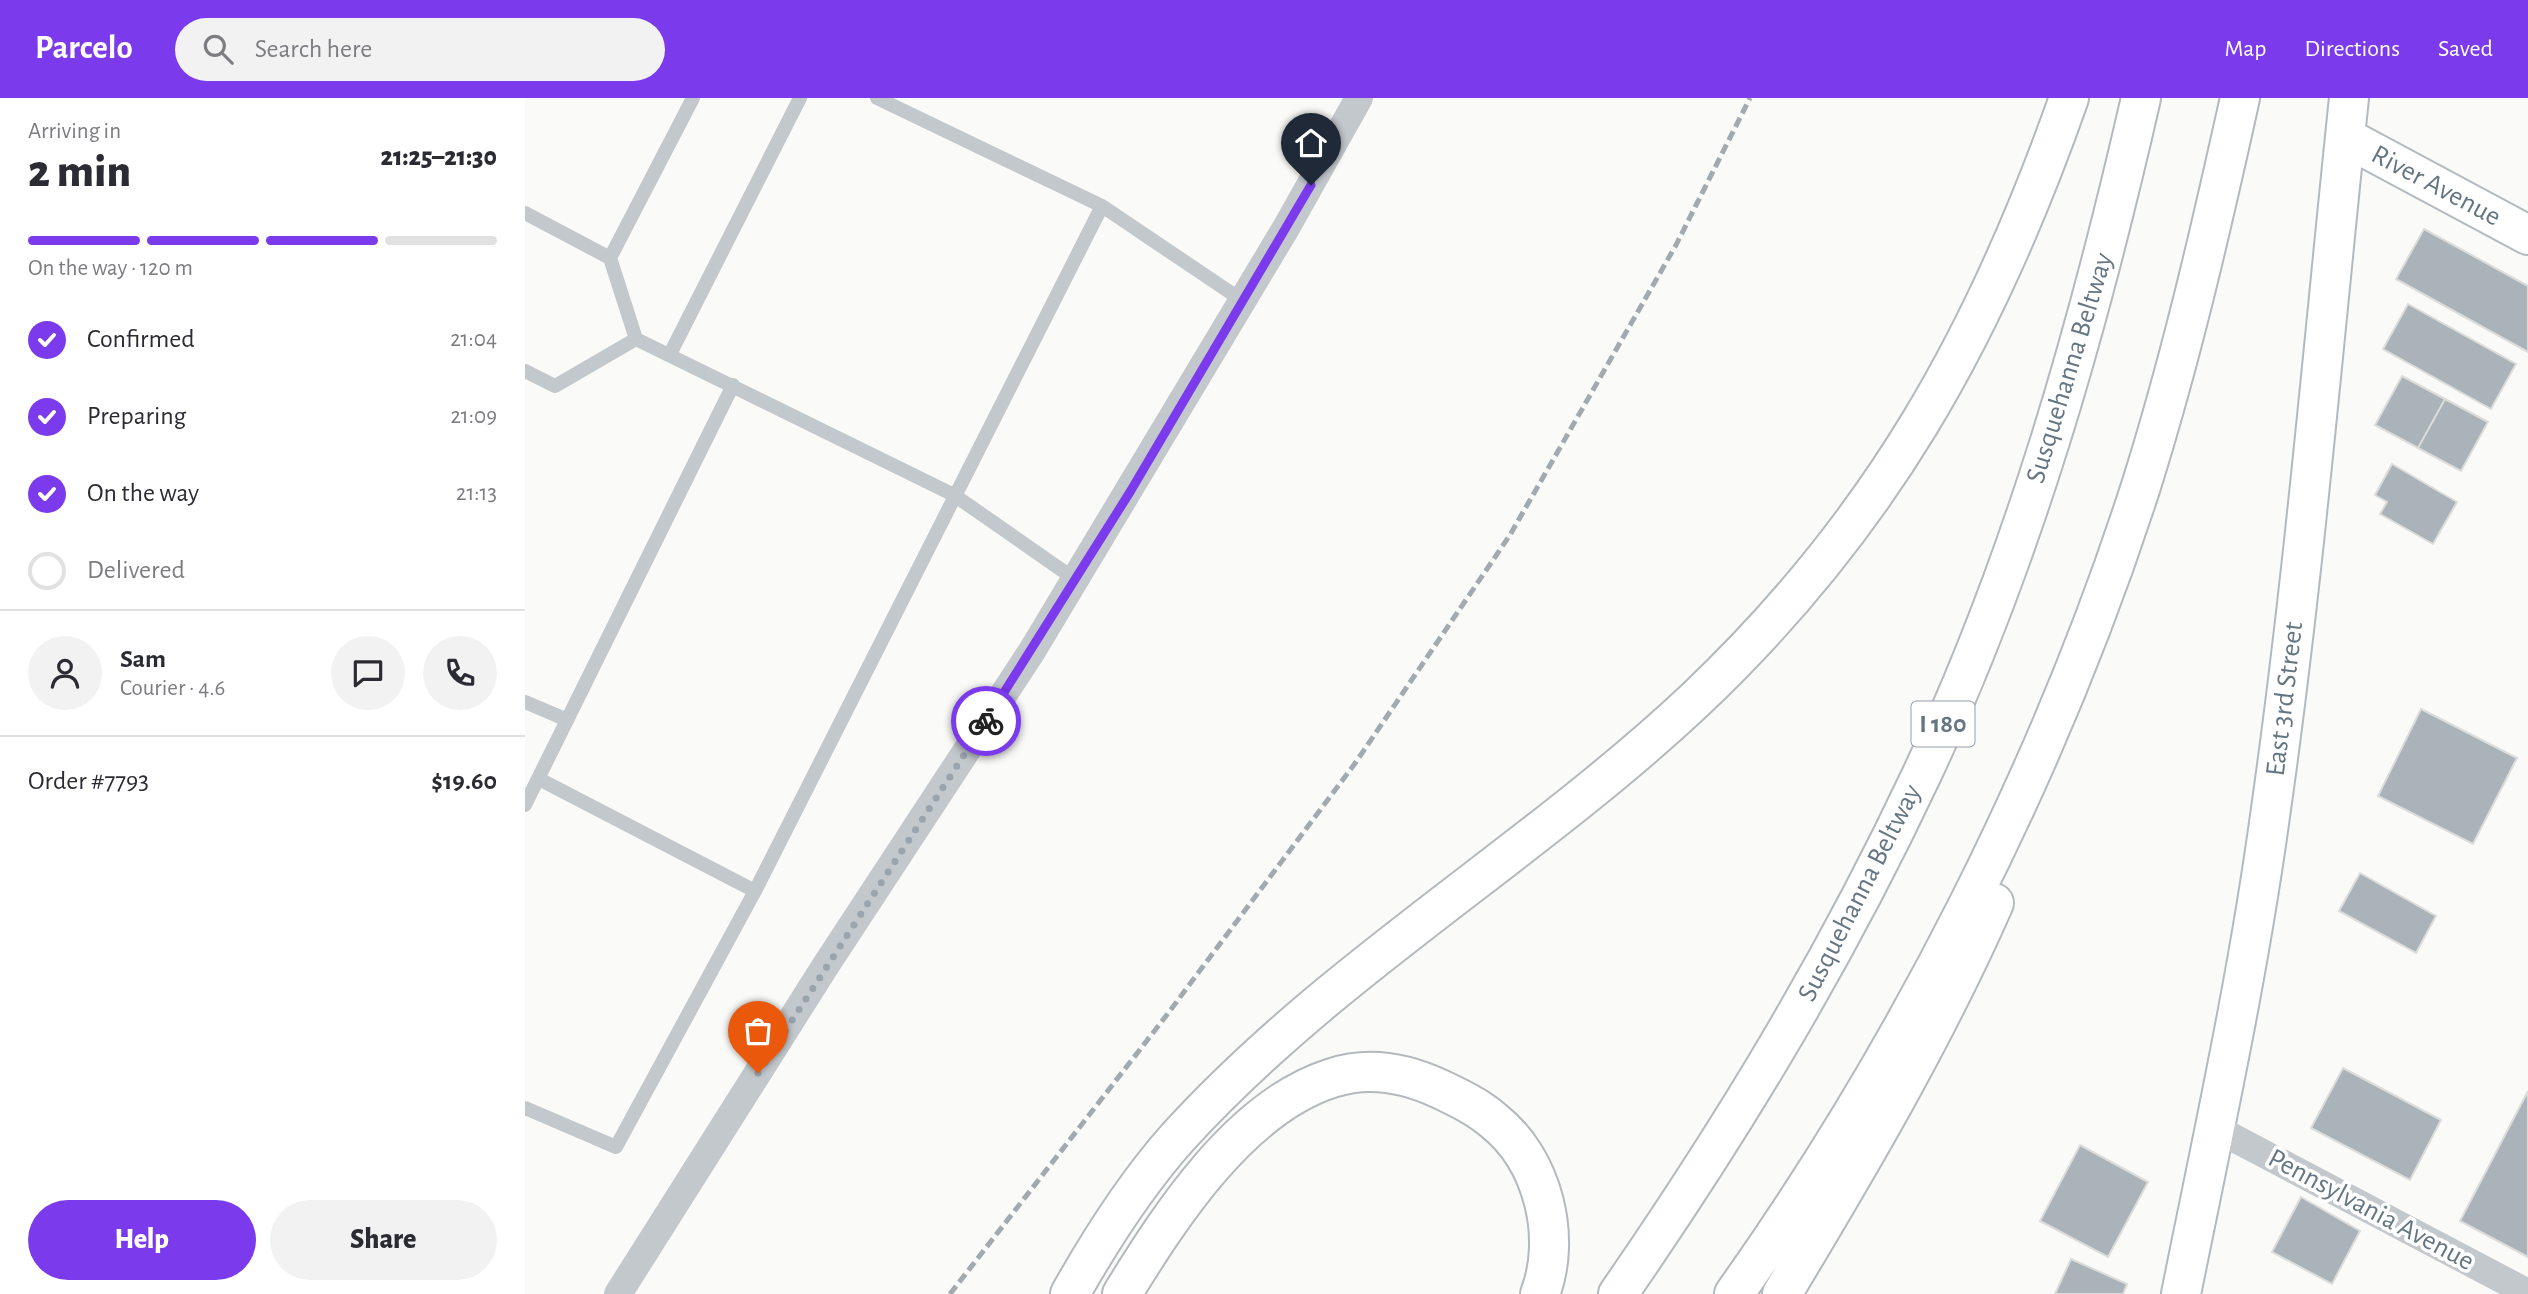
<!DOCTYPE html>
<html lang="en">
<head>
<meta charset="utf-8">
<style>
	body { margin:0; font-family:"Alegreya Sans",sans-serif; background:#f2f2f3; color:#2b2b33; height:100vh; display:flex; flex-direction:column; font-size:26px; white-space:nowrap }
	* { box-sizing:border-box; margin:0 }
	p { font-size:23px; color:#7c7c81 }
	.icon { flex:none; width:38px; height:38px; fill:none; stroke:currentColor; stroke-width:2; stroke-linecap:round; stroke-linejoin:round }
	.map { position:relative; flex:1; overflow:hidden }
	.sheet { display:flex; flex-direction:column; background:#fff; width:525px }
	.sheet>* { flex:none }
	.pin { position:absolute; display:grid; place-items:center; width:60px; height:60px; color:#fff; margin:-72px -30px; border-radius:50% 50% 50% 0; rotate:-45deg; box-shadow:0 0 7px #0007 }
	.pin .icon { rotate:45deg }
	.courier { position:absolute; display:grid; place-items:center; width:70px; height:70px; margin:-35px; border:5px solid #7c3aed; border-radius:50%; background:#fff; color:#222; box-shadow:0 2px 9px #0007 }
	.summary em { font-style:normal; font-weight:800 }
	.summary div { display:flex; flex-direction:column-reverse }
	.summary { display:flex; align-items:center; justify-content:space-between; height:119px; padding:0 28px }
	h1 { font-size:46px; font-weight:800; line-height:52px }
	.bar { display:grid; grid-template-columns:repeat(4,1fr); gap:10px 7px; align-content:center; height:84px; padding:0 28px }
	.bar i { height:9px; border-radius:5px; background:#e1e1e2 }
	.bar .active { background:#7c3aed }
	.bar p { grid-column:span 4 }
	.line { display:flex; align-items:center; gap:18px; padding:0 28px; border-top:2px solid #e1e1e2 }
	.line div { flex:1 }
	.round { display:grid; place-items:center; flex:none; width:74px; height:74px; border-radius:37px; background:#f2f2f3 }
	ol { padding:0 28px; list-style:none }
	li { display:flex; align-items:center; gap:21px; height:77px }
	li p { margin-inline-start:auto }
	li .icon { padding:7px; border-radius:50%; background:#7c3aed; color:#fff; stroke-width:4 }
	li:last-child { color:#7c7c81 }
	li i { width:38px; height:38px; border:4px solid #e1e1e2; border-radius:50% }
	.button { display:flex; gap:14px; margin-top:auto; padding:14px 28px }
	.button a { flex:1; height:80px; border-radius:42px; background:#7c3aed; color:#fff; font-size:28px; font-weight:800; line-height:80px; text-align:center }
	.button a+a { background:#f2f2f3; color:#2b2b33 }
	header { display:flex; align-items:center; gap:42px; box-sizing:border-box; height:98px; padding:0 35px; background:#7c3aed; color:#fff }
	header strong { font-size:33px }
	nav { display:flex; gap:38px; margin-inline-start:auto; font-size:24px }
	.search { width:490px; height:63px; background:#f2f2f3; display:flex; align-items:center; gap:18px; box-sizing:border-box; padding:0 24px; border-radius:38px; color:#7c7c81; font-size:26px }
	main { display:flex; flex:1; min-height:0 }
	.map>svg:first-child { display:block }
	.building { fill:#aab3b9; stroke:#dcdcda; stroke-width:2 }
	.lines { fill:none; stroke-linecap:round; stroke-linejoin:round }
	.secondary-casing { stroke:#b3babf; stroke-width:42 }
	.highway-casing { stroke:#b4b9bd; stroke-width:42 }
	.lane { stroke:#c3c8cc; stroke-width:14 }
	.street { stroke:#c3c8cc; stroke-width:28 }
	.secondary { stroke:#fff; stroke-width:38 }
	.highway { stroke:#fff; stroke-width:38 }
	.rail { stroke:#a2aab0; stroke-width:5; stroke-dasharray:10 5; stroke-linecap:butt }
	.done { stroke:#99a4ac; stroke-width:7; stroke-dasharray:0 12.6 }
	.route { stroke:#7c3aed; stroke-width:9 }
	.labels { text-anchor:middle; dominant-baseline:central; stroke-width:7; stroke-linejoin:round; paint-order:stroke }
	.shield { fill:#fff; stroke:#939fa8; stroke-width:2 }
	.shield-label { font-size:26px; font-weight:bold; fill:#657683 }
	.street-label { font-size:28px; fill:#657683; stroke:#fff }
</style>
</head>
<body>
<header>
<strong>Parcelo</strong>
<div class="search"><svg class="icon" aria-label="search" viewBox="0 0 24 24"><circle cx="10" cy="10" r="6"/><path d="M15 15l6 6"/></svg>Search here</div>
<nav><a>Map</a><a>Directions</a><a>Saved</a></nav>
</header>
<main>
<section class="sheet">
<div class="summary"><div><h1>2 min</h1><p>Arriving in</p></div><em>21:25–21:30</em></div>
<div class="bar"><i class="active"></i><i class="active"></i><i class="active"></i><i></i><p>On the way · 120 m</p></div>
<ol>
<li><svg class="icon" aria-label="check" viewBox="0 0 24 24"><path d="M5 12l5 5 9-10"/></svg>Confirmed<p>21:04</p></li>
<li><svg class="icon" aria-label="check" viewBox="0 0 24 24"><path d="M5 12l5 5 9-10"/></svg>Preparing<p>21:09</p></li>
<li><svg class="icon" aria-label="check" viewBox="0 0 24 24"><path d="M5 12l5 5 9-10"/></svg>On the way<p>21:13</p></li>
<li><i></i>Delivered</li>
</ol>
<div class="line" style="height:126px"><a class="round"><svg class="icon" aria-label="person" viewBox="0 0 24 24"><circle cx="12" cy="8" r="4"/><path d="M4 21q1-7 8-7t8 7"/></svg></a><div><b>Sam</b><p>Courier · 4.6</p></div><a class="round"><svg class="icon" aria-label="chat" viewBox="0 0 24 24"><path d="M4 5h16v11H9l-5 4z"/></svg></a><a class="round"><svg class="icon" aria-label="phone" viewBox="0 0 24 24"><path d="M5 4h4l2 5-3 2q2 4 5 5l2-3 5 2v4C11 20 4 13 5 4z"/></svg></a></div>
<div class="line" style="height:91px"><div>Order #7793</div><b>$19.60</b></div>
<div class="button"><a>Help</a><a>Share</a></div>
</section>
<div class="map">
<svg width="2003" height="1196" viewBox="0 0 2003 1196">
	<rect width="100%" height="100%" fill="#fafaf8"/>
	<path class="building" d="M1899,131L2003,188V254L1871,181Z
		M1883,206L1991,266L1966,311L1858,251Z
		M1877,278L1920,301L1893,350L1850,327Z
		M1920,301L1963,324L1936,373L1893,350Z
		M1867,366L1932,404L1908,446L1855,416L1862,404L1850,397Z
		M1896,611L1992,660L1948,746L1853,698Z
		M1835,775L1911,818L1891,855L1814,813Z
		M1818,970L1916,1022L1885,1082L1786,1030Z
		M2003,993V1159L1935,1123Z
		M1555,1047L1623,1084L1583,1159L1515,1123Z
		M1776,1099L1835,1133L1807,1186L1747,1154Z
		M1546,1161L1602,1186L1598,1196H1530Z"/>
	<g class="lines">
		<defs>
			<path id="secondary" d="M1820,39L2003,137
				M1656,1196C1688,1037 1723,879 1745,718C1779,480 1799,239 1824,0"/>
			<path id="highway" d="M545,1196C576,1141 611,1086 653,1039C806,871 1005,757 1170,602C1355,427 1460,239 1544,0
				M597,1196C645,1118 715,1009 807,980C843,968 881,975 915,991C934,1000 953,1009 969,1023C1018,1062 1037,1139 1015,1196
				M1093,1196C1209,1028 1309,863 1396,678C1498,462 1563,232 1616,0
				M1209,1196C1381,954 1525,671 1616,388C1656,261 1686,131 1715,0
				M1257,1196C1334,1068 1409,941 1469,805"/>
		</defs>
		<use href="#secondary" class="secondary-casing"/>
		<use href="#highway" class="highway-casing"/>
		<path class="lane" d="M352,0L577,108L718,203
			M0,115L85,160L111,241L429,397L551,482
			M85,160L168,0
			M145,256L275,0
			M0,273L30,288L111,241
			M0,604L40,621
			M14,681L230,793
			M0,707L208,287
			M0,1010L91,1049L230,793L577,108"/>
		<path class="street" d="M1690,1030L2003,1195
			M93,1196L301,867L507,553L761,130L834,0"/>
		<use href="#secondary" class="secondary"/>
		<use href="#highway" class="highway"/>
		<path class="rail" d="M425,1196L641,918L831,664L985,437L1151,147L1225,0"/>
	</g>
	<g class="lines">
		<path class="done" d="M233,975L461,623"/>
		<path class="route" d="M461,623L605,394L786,87"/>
	</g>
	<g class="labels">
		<rect class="shield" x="1386.5" y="603.5" width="63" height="45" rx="5"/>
		<g class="shield-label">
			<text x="1418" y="626">I 180</text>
		</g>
		<g class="street-label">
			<text transform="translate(1911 88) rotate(28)">River Avenue</text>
			<text transform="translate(1545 270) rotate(-73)">Susquehanna Beltway</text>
			<text transform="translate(1760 601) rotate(-83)">East 3rd Street</text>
			<text transform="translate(1335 795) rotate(-63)">Susquehanna Beltway</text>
			<text transform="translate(1846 1112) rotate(28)">Pennsylvania Avenue</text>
		</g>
	</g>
</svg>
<div class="pin" style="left:233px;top:975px;background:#ea580c"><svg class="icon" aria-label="bag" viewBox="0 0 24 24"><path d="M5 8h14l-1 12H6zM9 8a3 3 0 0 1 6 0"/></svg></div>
<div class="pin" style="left:786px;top:87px;background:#1f2937"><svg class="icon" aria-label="home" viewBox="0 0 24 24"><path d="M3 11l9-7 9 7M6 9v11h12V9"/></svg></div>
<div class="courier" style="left:461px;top:623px"><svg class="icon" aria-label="bike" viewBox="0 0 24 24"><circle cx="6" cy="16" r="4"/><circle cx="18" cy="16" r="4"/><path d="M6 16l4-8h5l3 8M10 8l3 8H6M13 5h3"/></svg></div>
</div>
</main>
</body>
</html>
